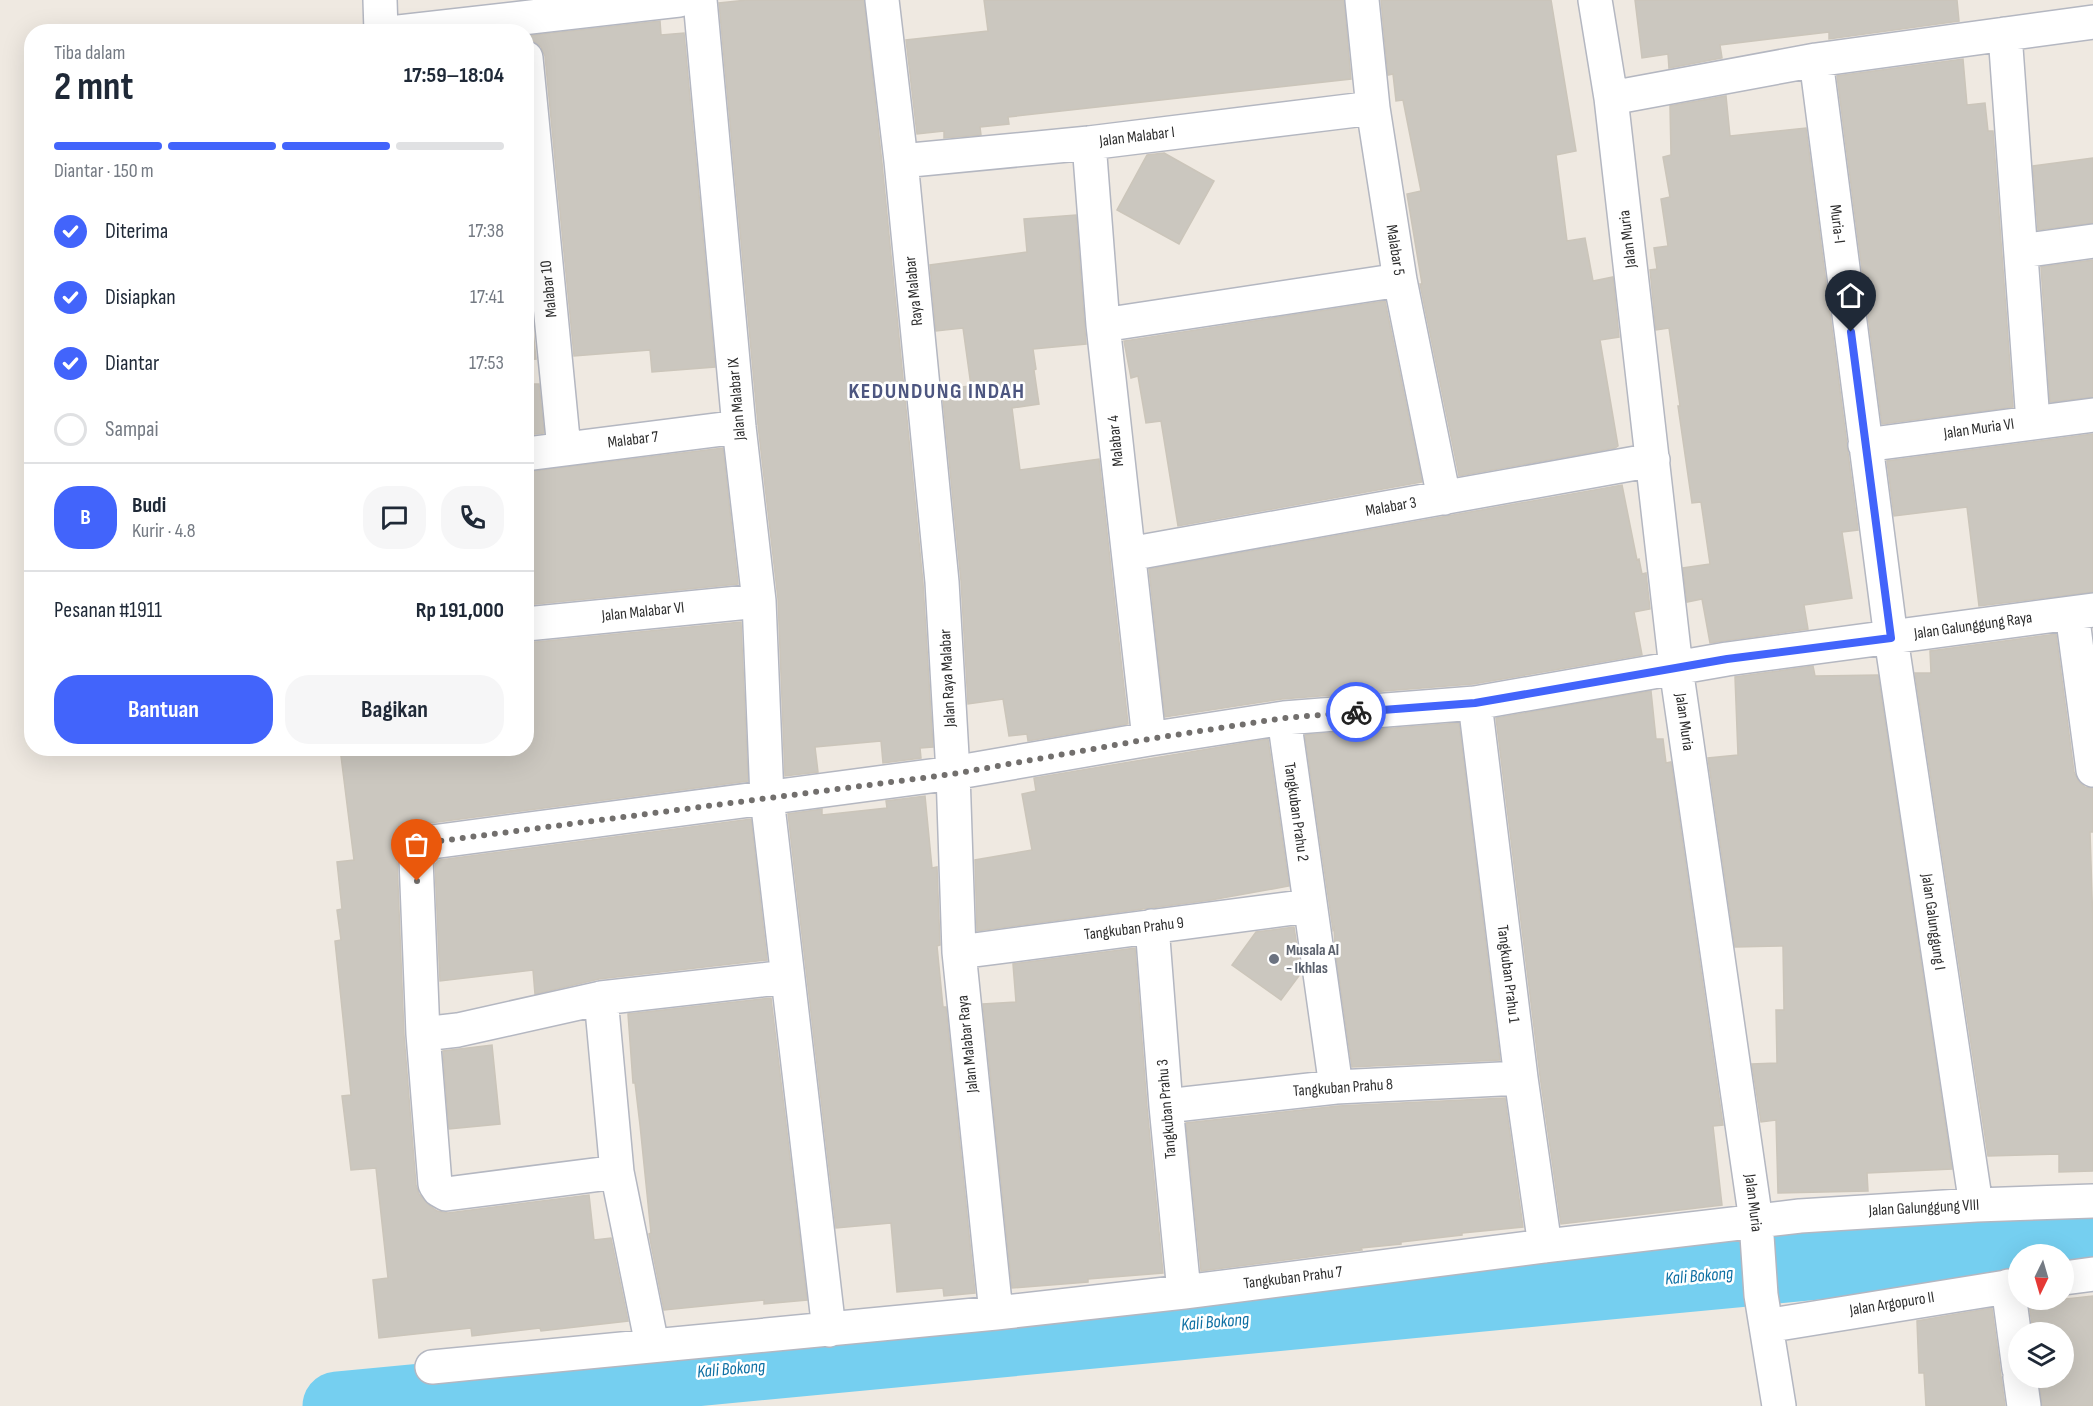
<!DOCTYPE html>
<html lang="id">
<head>
<meta charset="utf-8">
<style>
	body { margin:0; font-family:"Sofia Sans Condensed",sans-serif; background:#f6f6f7; color:#1f2937; height:100vh; display:flex; flex-direction:column; font-size:22px; white-space:nowrap }
	* { box-sizing:border-box; margin:0 }
	p { font-size:20px; color:#747a83 }
	.icon { flex:none; width:33px; height:33px; fill:none; stroke:currentColor; stroke-width:2; stroke-linecap:round; stroke-linejoin:round }
	.map { position:relative; flex:1; overflow:hidden }
	.sheet { position:absolute; left:24px; top:24px; width:510px; height:732px; display:flex; flex-direction:column; background:#fff; border-radius:24px; box-shadow:0 6px 24px #0002 }
	.sheet>* { flex:none }
	.needle { width:39px; rotate:185deg }
	.buttons { position:absolute; left:2008px; top:1244px; display:grid; gap:12px }
	.buttons a { display:grid; place-items:center; width:66px; height:66px; border-radius:50%; background:#fff; box-shadow:0 6px 24px #0002; font-size:30px }
	.pin { position:absolute; display:grid; place-items:center; width:51px; height:51px; color:#fff; margin:-62px -26px; border-radius:50% 50% 50% 0; rotate:-45deg; box-shadow:0 0 6px #0007 }
	.pin .icon { rotate:45deg }
	.courier { position:absolute; display:grid; place-items:center; width:60px; height:60px; margin:-30px; border:4px solid #4264fb; border-radius:50%; background:#fff; color:#222; box-shadow:0 2px 8px #0007 }
	.summary em { font-style:normal; font-weight:700 }
	.summary div { display:flex; flex-direction:column-reverse }
	.summary { display:flex; align-items:center; justify-content:space-between; height:102px; padding:0 30px }
	h1 { font-size:39px; font-weight:700; line-height:45px }
	.bar { display:grid; grid-template-columns:repeat(4,1fr); gap:9px 6px; align-content:center; height:72px; padding:0 30px }
	.bar i { height:8px; border-radius:4px; background:#e0e1e3 }
	.bar .active { background:#4264fb }
	.bar p { grid-column:span 4 }
	.line { display:flex; align-items:center; gap:15px; padding:0 30px; border-top:2px solid #e0e1e3 }
	.line div { flex:1 }
	.round { display:grid; place-items:center; flex:none; width:63px; height:63px; border-radius:24px; background:#f6f6f7 }
	ol { padding:0 30px; list-style:none }
	li { display:flex; align-items:center; gap:18px; height:66px }
	li p { margin-inline-start:auto }
	li .icon { padding:6px; border-radius:50%; background:#4264fb; color:#fff; stroke-width:4 }
	li:last-child { color:#747a83 }
	li i { width:33px; height:33px; border:3px solid #e0e1e3; border-radius:50% }
	.cta { display:flex; gap:12px; margin-top:auto; padding:12px 30px }
	.cta a { flex:1; height:69px; border-radius:24px; background:#4264fb; color:#fff; font-size:24px; font-weight:700; line-height:69px; text-align:center }
	.cta a+a { background:#f6f6f7; color:#1f2937 }
	.map>svg:first-child { display:block }
	.lines { fill:none; stroke-linecap:round; stroke-linejoin:round }
	.river { stroke:#75cff0; stroke-width:69 }
	.building { fill:#cbc7bf; stroke:#cbc5ba; stroke-width:1.5 }
	.minor-casing { stroke:#b4b7c1; stroke-width:36 }
	.minor { stroke:#fff; stroke-width:33 }
	.done { stroke:#726f6d; stroke-width:6; stroke-dasharray:0 10.8 }
	.route { stroke:#4264fb; stroke-width:8 }
	.worship-dot { fill:#6b7280; stroke:#fff; stroke-width:2 }
	.labels { text-anchor:middle; dominant-baseline:central; stroke-width:5; stroke-linejoin:round; paint-order:stroke }
	.street-label { font-size:16px; fill:#2e2e2e; stroke:#fff }
	.worship-label { font-size:16px; font-weight:bold; fill:#5b616d; stroke:#fff; text-anchor:start }
	.water-label { font-size:18px; font-style:italic; fill:#0d6fa3; stroke:#fff }
	.district-label { font-size:22px; font-weight:bold; letter-spacing:1.5px; fill:#4d5680; stroke:#fff }
</style>
</head>
<body>
<div class="map">
<svg width="2093" height="1406" viewBox="0 0 2093 1406">
	<rect width="100%" height="100%" fill="#efe9e1"/>
	<g class="lines">
		<path class="river" d="M337,1406L2093,1239"/>
	</g>
	<path class="building" d="M747,0H864L882,163L923,583L933,747L920,748L921,758L883,763L881,741L815,747L818,772L785,776L778,599L758,425L719,3Z
		M984,0H1344L1351,79L1008,117L1009,124L980,127L981,135L944,138V131L917,134L906,40L988,31Z
		M1381,0H1551L1576,151L1556,155L1567,241L1585,238L1593,281L1613,277L1619,337L1600,340L1618,446L1615,448L1459,476L1420,284H1422L1407,194L1421,191L1403,100L1396,101L1393,74L1388,75Z
		M1635,0H1957L1959,21L1829,39V32L1720,45L1722,58L1669,68L1668,54L1642,58Z
		M660,21L661,35L684,33L715,367L652,372L650,350L574,356L545,56L541,47L534,41L526,40V36Z
		M1963,59L1967,105L1985,103L1988,131H1993L2013,407L1882,424L1837,76Z
		M1726,96L1730,136L1806,128L1858,530L1842,532L1852,598L1804,605L1808,629L1710,643L1702,599L1687,602L1683,568L1710,564L1701,502L1692,503L1678,406H1680L1669,328L1656,330L1650,270L1657,269L1654,248L1668,246L1661,199L1670,197L1663,157L1671,155L1670,106Z
		M1164,153L1214,181L1179,244L1117,210L1147,155Z
		M2093,158V223L2038,230L2033,166Z
		M1076,215L1086,344L1033,349L1036,369L1034,370L1039,404L1012,408L1020,470L1099,459L1128,724L1028,741L1027,734L1009,736L1003,699L968,704L961,581L942,389L971,386L963,328L936,331L930,265L1027,252L1024,219Z
		M2093,260V397L2050,402L2041,267Z
		M526,264L536,359L526,360Z
		M1385,301L1422,482L1178,526L1161,421L1146,423L1138,376L1131,378L1124,341Z
		M526,384H539L544,433L526,435Z
		M2093,434V592L1979,606L1967,507L1894,516L1887,461Z
		M723,448L738,584L526,605V472Z
		M1622,485L1637,560L1639,559L1642,574L1646,573L1650,609L1634,612L1642,655L1473,684L1282,699L1165,717L1149,569Z
		M741,622L748,781L430,823L420,827L407,839L400,849L397,859L404,1035L416,1185L419,1194L430,1206L437,1211L448,1213L589,1195L594,1240L611,1238L628,1321L541,1331L540,1328L472,1336L471,1328L379,1338L373,1280L388,1278L376,1168L351,1170L342,1096L351,1095L335,941L341,940L337,910L342,909L337,862L354,860L340,748H526V643Z
		M2056,634L2074,772L2079,782L2085,787L2093,788V832H2090L2093,926V1171L2059,1172V1154L1988,1156L1915,673H1931L1930,651Z
		M1813,666L1815,676L1878,675L1952,1169L1867,1173L1868,1191L1778,1193L1776,1120L1761,1122L1752,1064L1777,1063L1776,1010H1784L1783,946L1735,947L1708,758L1738,755L1735,677Z
		M1651,691L1656,739H1663L1666,763L1671,762L1723,1125L1713,1126L1722,1205L1561,1224L1540,1076L1496,718Z
		M1459,723L1500,1060L1352,1067L1335,949L1334,928L1333,930L1305,735Z
		M1268,739L1289,886L1211,900L977,931L975,860L1032,850L1022,794L1036,791L1034,778Z
		M925,796L932,868L937,867L940,945L937,946L943,1007H946L975,1293L944,1296L943,1288L897,1292L891,1223L836,1228L788,814L822,809V815L887,808L886,801Z
		M751,819L767,960L599,979L535,994L533,970L440,981L435,864L440,860Z
		M1294,927L1301,973L1281,1000L1232,965L1256,932Z
		M1135,948L1147,1107L1163,1273L1088,1279V1282L1012,1288L983,1004L1016,1002L1013,964Z
		M771,998L807,1300L764,1304V1300L664,1310L649,1234L651,1233L640,1125L635,1083H633L628,1014Z
		M492,1045L500,1124L449,1129L443,1051Z
		M1505,1098L1523,1227L1462,1233V1235L1401,1242V1244L1361,1248L1362,1250L1201,1271L1186,1123L1338,1106Z
		M2093,1296V1406H2042L2039,1377H2064V1332H2033L2029,1303Z
		M1992,1308L2005,1406H1926L1924,1373H1919L1917,1321Z"/>
	<g class="lines">
		<defs>
			<path id="minor" d="M380,0L381,32
				M700,0L739,427L759,601L767,798L829,1330
				M882,0L901,161L942,582L953,773L959,952L996,1313
				M1362,0L1373,108L1400,280L1444,498
				M1595,0L1611,98L1676,668L1756,1221L1761,1295L1779,1406
				M399,32L679,0
				M2005,34L2033,422
				M526,58L564,449
				M1816,60L1891,638L1976,1205
				M1611,98L1816,60L2093,22
				M1089,143L1103,325L1149,739
				M901,161L1089,143L1373,108
				M2021,251L2093,241
				M1103,325L1400,280
				M1865,445L2093,415
				M526,454L739,427
				M1129,554L1653,460
				M2072,613L2093,770
				M526,624L759,601
				M1475,703L1521,1078L1545,1246
				M1284,718L1336,1087
				M1152,926L1166,1106L1184,1292
				M959,952L1309,906
				M601,998L617,1172L652,1345
				M423,1034L458,1030L601,998L787,977
				M1166,1106L1336,1087L1521,1078
				M617,1172L446,1194L439,1190L435,1184L423,1034L416,859L422,850L432,842L953,773L1149,739L1284,718L1475,703L1727,659L2093,610
				M2064,1278L2093,1274
				M2008,1286L2019,1369
				M1766,1326L2019,1285
				M432,1367L996,1313L1184,1292L1545,1246L1800,1216L1976,1205L2093,1201
				M2020,1377L2024,1406"/>
		</defs>
		<use href="#minor" class="minor-casing"/>
		<use href="#minor" class="minor"/>
	</g>
	<g class="lines">
		<path class="done" d="M417,881C416,861 415,855 432,842L953,774L1149,739L1284,718L1356,712"/>
		<path class="route" d="M1356,712L1475,703L1727,659L1891,638L1851,332"/>
	</g>
	<circle class="worship-dot" cx="1274" cy="959" r="6"/>
	<g class="labels">
		<g class="street-label">
			<text transform="translate(1137 137) rotate(-7)">Jalan Malabar I</text>
			<text transform="translate(1837 224) rotate(83)">Muria-I</text>
			<text transform="translate(1628 239) rotate(-97)">Jalan Muria</text>
			<text transform="translate(1395 250) rotate(81)">Malabar 5</text>
			<text transform="translate(549 289) rotate(-96)">Malabar 10</text>
			<text transform="translate(914 291) rotate(-96)">Raya Malabar</text>
			<text transform="translate(737 399) rotate(-95)">Jalan Malabar IX</text>
			<text transform="translate(1979 429) rotate(-8)">Jalan Muria VI</text>
			<text transform="translate(633 440) rotate(-7)">Malabar 7</text>
			<text transform="translate(1116 441) rotate(-96)">Malabar 4</text>
			<text transform="translate(1391 507) rotate(-10)">Malabar 3</text>
			<text transform="translate(643 612) rotate(-6)">Jalan Malabar VI</text>
			<text transform="translate(1973 626) rotate(-8)">Jalan Galunggung Raya</text>
			<text transform="translate(948 678) rotate(-93)">Jalan Raya Malabar</text>
			<text transform="translate(1684 722) rotate(82)">Jalan Muria</text>
			<text transform="translate(1296 812) rotate(82)">Tangkuban Prahu 2</text>
			<text transform="translate(1933 922) rotate(82)">Jalan Galunggung I</text>
			<text transform="translate(1134 929) rotate(-7)">Tangkuban Prahu 9</text>
			<text transform="translate(1508 974) rotate(83)">Tangkuban Prahu 1</text>
			<text transform="translate(968 1044) rotate(-96)">Jalan Malabar Raya</text>
			<text transform="translate(1343 1088) rotate(-4)">Tangkuban Prahu 8</text>
			<text transform="translate(1167 1109) rotate(-95)">Tangkuban Prahu 3</text>
			<text transform="translate(1753 1203) rotate(83)">Jalan Muria</text>
			<text transform="translate(1924 1208) rotate(-3)">Jalan Galunggung VIII</text>
			<text transform="translate(1293 1278) rotate(-7)">Tangkuban Prahu 7</text>
			<text transform="translate(1892 1304) rotate(-9)">Jalan Argopuro II</text>
		</g>
		<g class="worship-label">
			<text x="1286" y="950">Musala Al<tspan x="1286" dy="18">- Ikhlas</tspan></text>
		</g>
		<g class="water-label">
			<text transform="translate(1699 1276) rotate(-5)">Kali Bokong</text>
			<text transform="translate(1215 1322) rotate(-5)">Kali Bokong</text>
			<text transform="translate(731 1369) rotate(-5)">Kali Bokong</text>
		</g>
		<g class="district-label">
			<text x="937" y="391">KEDUNDUNG INDAH</text>
		</g>
	</g>
</svg>
<div class="buttons">
<a><svg class="needle" viewBox="-14 -14 28 28"><path d="M0-13l5 13h-10z" fill="#e53935"/><path d="M0 13l5-13h-10z" fill="#747a83"/></svg></a>
<a><svg class="icon" aria-label="layers" viewBox="0 0 24 24"><path d="M12 4l9 5-9 5-9-5zM3 14l9 5 9-5"/></svg></a>
</div>
<div class="pin" style="left:417px;top:881px;background:#ea580c"><svg class="icon" aria-label="bag" viewBox="0 0 24 24"><path d="M5 8h14l-1 12H6zM9 8a3 3 0 0 1 6 0"/></svg></div>
<div class="pin" style="left:1851px;top:332px;background:#1f2937"><svg class="icon" aria-label="home" viewBox="0 0 24 24"><path d="M3 11l9-7 9 7M6 9v11h12V9"/></svg></div>
<div class="courier" style="left:1356px;top:712px"><svg class="icon" aria-label="bike" viewBox="0 0 24 24"><circle cx="6" cy="16" r="4"/><circle cx="18" cy="16" r="4"/><path d="M6 16l4-8h5l3 8M10 8l3 8H6M13 5h3"/></svg></div>
<section class="sheet">
<div class="summary"><div><h1>2 mnt</h1><p>Tiba dalam</p></div><em>17:59–18:04</em></div>
<div class="bar"><i class="active"></i><i class="active"></i><i class="active"></i><i></i><p>Diantar · 150 m</p></div>
<ol>
<li><svg class="icon" aria-label="check" viewBox="0 0 24 24"><path d="M5 12l5 5 9-10"/></svg>Diterima<p>17:38</p></li>
<li><svg class="icon" aria-label="check" viewBox="0 0 24 24"><path d="M5 12l5 5 9-10"/></svg>Disiapkan<p>17:41</p></li>
<li><svg class="icon" aria-label="check" viewBox="0 0 24 24"><path d="M5 12l5 5 9-10"/></svg>Diantar<p>17:53</p></li>
<li><i></i>Sampai</li>
</ol>
<div class="line" style="height:108px"><b class="round" style="background:#4264fb;color:#fff">B</b><div><b>Budi</b><p>Kurir · 4.8</p></div><a class="round"><svg class="icon" aria-label="chat" viewBox="0 0 24 24"><path d="M4 5h16v11H9l-5 4z"/></svg></a><a class="round"><svg class="icon" aria-label="phone" viewBox="0 0 24 24"><path d="M5 4h4l2 5-3 2q2 4 5 5l2-3 5 2v4C11 20 4 13 5 4z"/></svg></a></div>
<div class="line" style="height:78px"><div>Pesanan #1911</div><b>Rp 191,000</b></div>
<div class="cta"><a>Bantuan</a><a>Bagikan</a></div>
</section>
</div>
</body>
</html>
